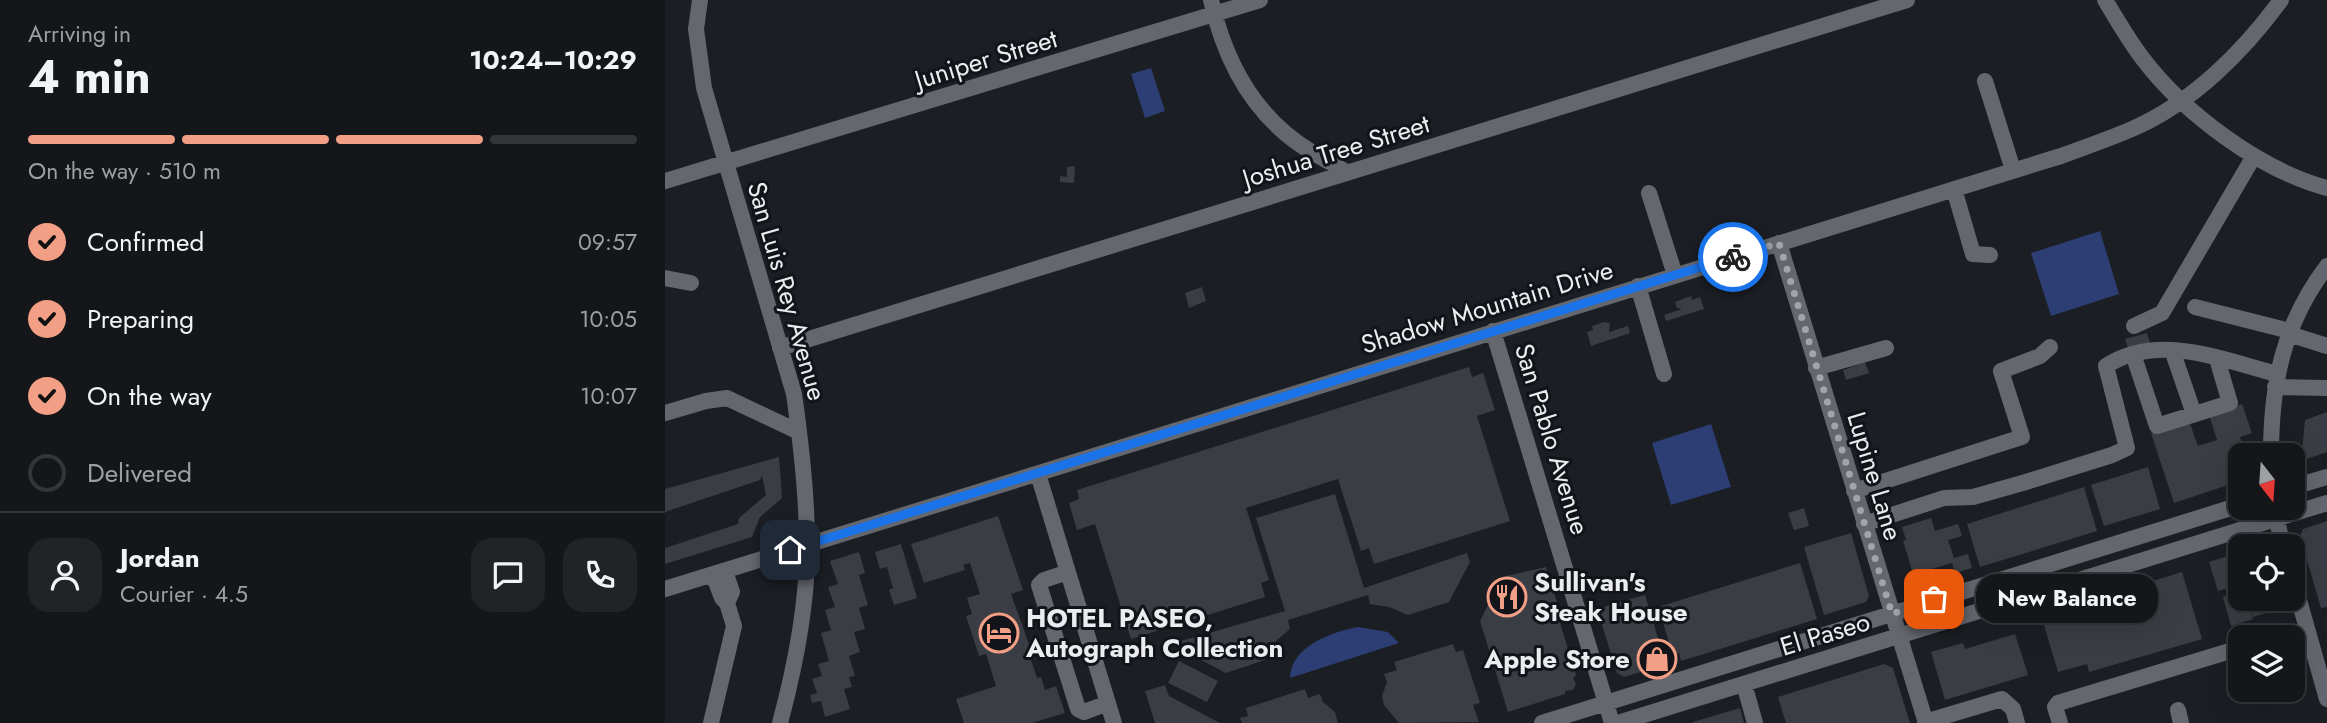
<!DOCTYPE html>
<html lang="en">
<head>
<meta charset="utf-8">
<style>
	body { margin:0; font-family:Jost,sans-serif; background:#212327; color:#f1f3f6; height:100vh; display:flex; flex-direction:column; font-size:26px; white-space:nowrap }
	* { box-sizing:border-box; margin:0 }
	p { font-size:23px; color:#9d9fa2 }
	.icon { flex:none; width:38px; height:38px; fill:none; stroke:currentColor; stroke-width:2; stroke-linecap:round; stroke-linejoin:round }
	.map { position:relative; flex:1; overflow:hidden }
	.panel { display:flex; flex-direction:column; background:#14161a; width:665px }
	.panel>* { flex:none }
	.needle { width:46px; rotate:163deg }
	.controls { position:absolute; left:1563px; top:443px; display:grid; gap:14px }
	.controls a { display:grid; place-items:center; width:77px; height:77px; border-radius:14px; background:#14161a; box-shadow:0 7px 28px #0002,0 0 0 2px #333539; font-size:35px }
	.pin { position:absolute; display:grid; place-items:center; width:60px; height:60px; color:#fff; margin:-30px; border-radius:14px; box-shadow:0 4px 10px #0006 }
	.courier { position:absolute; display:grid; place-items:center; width:70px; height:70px; margin:-35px; border:5px solid #1a73e8; border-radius:50%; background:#fff; color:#222; box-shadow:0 2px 9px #0007 }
	.bubble { position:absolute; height:49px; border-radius:21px; background:#14161a; box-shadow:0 7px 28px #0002,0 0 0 2px #333539; font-size:23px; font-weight:700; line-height:49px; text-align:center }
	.summary em { font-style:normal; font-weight:700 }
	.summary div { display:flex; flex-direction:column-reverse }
	.summary { display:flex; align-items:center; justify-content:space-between; height:119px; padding:0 28px }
	h1 { font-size:46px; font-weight:700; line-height:52px }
	.bar { display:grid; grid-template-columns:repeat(4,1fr); gap:10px 7px; align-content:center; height:84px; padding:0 28px }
	.bar i { height:9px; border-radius:5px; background:#333539 }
	.bar .current { background:#f39f86 }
	.bar p { grid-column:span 4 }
	.line { display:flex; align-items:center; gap:18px; padding:0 28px; border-top:2px solid #333539 }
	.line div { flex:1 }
	.round { display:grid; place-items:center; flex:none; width:74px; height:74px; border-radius:21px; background:#212327 }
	ol { padding:0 28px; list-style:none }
	li { display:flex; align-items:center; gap:21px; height:77px }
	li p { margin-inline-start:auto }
	li .icon { padding:7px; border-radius:50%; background:#f39f86; color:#111; stroke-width:4 }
	li:last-child { color:#9d9fa2 }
	li i { width:38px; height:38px; border:4px solid #333539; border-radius:50% }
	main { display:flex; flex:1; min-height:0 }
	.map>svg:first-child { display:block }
	.green { fill:#2c3e73 }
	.building { fill:#3a3d43 }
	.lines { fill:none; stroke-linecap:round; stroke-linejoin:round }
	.minor { stroke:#64676e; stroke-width:16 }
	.done { stroke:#a2a4a8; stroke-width:7; stroke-dasharray:0 12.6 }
	.route { stroke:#1a73e8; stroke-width:9 }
	.labels { text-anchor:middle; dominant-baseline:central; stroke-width:6; stroke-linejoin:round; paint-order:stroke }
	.street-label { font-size:26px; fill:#ebecf0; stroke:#12141a }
	.poi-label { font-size:26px; font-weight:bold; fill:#ebecf0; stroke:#12141a; text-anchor:start }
</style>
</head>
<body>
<main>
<section class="panel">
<div class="summary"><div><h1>4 min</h1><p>Arriving in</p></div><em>10:24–10:29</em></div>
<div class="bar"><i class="current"></i><i class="current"></i><i class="current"></i><i></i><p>On the way · 510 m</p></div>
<ol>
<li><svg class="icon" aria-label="check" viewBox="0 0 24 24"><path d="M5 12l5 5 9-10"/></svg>Confirmed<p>09:57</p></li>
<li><svg class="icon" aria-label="check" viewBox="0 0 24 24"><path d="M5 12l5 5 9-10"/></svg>Preparing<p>10:05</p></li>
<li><svg class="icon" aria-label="check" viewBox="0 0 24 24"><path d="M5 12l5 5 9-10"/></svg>On the way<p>10:07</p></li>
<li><i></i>Delivered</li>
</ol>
<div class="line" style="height:126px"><a class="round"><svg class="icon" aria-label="person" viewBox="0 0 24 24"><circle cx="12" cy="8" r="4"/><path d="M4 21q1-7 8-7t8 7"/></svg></a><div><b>Jordan</b><p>Courier · 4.5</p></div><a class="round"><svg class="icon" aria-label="chat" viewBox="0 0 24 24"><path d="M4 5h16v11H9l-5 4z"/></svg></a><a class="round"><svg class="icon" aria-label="phone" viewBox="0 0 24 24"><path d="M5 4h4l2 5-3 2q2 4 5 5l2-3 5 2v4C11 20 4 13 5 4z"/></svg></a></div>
</section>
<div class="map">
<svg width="1662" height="723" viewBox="0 0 1662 723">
	<rect width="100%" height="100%" fill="#1b1e23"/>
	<path class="green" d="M486,68L500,111L480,118L466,74Z
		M1435,231L1454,294L1386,316L1366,253Z
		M1046,424L1066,487L1006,505L987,443Z
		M693,627L723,632L734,643L625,678C626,646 667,632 693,627Z"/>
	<path class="building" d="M410,166L409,183L395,182V176L402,177V167Z
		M537,287L541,301L524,308L520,293Z
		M1026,296L1027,300L1035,297L1039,309L1001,321L999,315L1017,309L1012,308L1010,302Z
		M939,322L945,323L944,332L963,326L965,333L926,346L922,332L928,330L927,326Z
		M1482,333L1485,343L1463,348L1460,339Z
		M1200,362L1204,373L1181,380L1178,370Z
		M804,367L807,377L818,373L830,410L812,416L845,521L709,564L704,548L696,551L673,479L581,508L604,580L596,583L600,597L466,639L430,524L412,530L404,503L414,499L412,490Z
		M1577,404L1587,433L1575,437L1581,455H1575V481L1509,503L1486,433L1524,421L1533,446L1552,440L1544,415Z
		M1662,412V452L1636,461L1640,420Z
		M114,457L117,498L95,517L87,537L0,564V548L73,524L74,518L101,495L97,476L95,480L0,512V489Z
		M1483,467L1495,509L1439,526L1426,485Z
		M1419,487L1432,531L1315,567L1302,524Z
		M670,494L699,588L802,553L805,562L784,602L743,615L724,607L705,604L703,595L623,620L625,629L612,640L600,660L561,673L519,651L516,641L620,611L591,518Z
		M1139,508L1144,526L1129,530L1123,513Z
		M333,516L358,590L346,594L366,650L363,651L372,678L376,677L380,690L391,686L400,713L367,723H299L291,699L331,686L321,654L314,656L301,616L307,614L302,598L315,594L305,563L298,565L300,570L259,583L246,544Z
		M1266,518L1270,531L1293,524L1297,536L1283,540L1289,558L1303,554L1307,568L1290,573L1287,563L1267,569L1269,578L1251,583L1238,541L1241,540L1237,527Z
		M1662,521V607L1656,608L1635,536L1638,529Z
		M1186,533L1204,596L1201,602L1159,615L1139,547Z
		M236,544L252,598L229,605L224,590L228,588L222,567L215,569L210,552Z
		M194,552L200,573L194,575L203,605L194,608L200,629L189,632L195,652L184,656L190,676L184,677L187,687L179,689L185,709L160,717L156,701L147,703L145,695L152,693L147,679L157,676L153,664L164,661L156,633L166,630L160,610L170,607L163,587L173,584L165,561Z
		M1575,552V578L1569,580L1571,586L1553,591L1544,562Z
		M1135,563L1152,619L1016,661L1014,653L1008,655L993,607Z
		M881,567L897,619L894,620L911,675L908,678L911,684L908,690L900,691V694L843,712L815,621L837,577Z
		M1517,572L1537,639L1424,672L1422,664L1393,672L1376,615L1409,605L1410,609L1490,586L1488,581Z
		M1575,592V598H1582L1588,619L1566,626L1558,597Z
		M980,595L1001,664L959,677L952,673L932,609Z
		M1583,598H1611L1615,609L1588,617Z
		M1350,634L1363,675L1280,700L1266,652L1298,643L1300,649Z
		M788,644L791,652L798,650L815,703L808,705L814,722L734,723L719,705L717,696L722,682L719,674L732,670L729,662Z
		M514,661L553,681L542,702L503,683Z
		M1219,664L1228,668L1245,723H1121L1113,697Z
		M500,685L504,696L555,723H490L480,691Z
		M640,689L643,698L655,694L658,702L670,712L673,723H577L575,718L583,716L581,708Z
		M1075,708L1079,723H1028V722Z"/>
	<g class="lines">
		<path class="minor" d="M35,0L31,29L39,88L129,394C136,443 142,494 142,544C143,602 130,667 115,723
			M546,0C560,62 589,117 645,151C658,159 670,164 682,173
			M1440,0C1452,20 1464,41 1478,59C1520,114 1595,170 1662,188
			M1320,81L1348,170
			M0,181L595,0
			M1289,189L1308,254L1325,255
			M984,193L1010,275
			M1114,243L1261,723
			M0,278L26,283
			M973,286L999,374
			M1530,307L1625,331
			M1469,326L1497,313L1589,156
			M828,331L947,723
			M1624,334L1662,346
			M115,348L1242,0
			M1507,350L1529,414
			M1468,354L1492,426L1565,403L1552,359
			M1151,368L1221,348
			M1610,387L1662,388
			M0,413L41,401L62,398L134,432
			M1606,455C1606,384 1618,324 1662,266
			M373,474L449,723
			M1628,487L1662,477
			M1189,491L1357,437L1336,371L1375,356L1385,347
			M1609,508L1618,546
			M1199,524L1279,498L1308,497L1361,482L1447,455L1462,448L1441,366C1494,332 1557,360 1612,374
			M403,572L379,580L374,585L413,709L419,712L443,703
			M48,574L57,598L62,603L67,592L60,571
			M1628,579L1662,699
			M0,589L1396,156C1420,147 1444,139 1467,129C1527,103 1578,52 1616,0
			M1613,637L1642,629
			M1079,684L1090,723
			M1513,710L1516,723
			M1260,722L1337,699L1348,709L1352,723
			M46,723L69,626L62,603
			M877,723L1575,505
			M953,723L1662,503
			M1395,723L1390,707L1393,703L1575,648"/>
	</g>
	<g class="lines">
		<path class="done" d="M1068,257L1114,243L1227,614L1269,599"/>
		<path class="route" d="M125,550L1068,257"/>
	</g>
	<defs>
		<symbol id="restaurant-ring" viewBox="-11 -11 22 22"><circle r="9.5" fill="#12141a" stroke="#f39f86" stroke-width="1.5"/><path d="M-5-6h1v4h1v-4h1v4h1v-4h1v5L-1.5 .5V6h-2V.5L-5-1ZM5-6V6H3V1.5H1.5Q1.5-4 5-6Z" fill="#f39f86"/></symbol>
		<symbol id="hotel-ring" viewBox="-11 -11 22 22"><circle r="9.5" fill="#12141a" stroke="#f39f86" stroke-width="1.5"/><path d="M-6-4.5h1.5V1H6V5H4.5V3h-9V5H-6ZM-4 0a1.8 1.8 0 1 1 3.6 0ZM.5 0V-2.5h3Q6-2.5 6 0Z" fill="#f39f86"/></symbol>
		<symbol id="shop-ring" viewBox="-11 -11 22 22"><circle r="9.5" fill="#12141a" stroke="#f39f86" stroke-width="1.5"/><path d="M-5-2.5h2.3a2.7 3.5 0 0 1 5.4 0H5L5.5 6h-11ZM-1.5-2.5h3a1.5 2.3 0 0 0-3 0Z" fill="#f39f86"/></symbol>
	</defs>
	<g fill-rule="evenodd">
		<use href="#restaurant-ring" x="820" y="575" width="44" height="44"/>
		<use href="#hotel-ring" x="312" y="611" width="44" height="44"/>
		<use href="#shop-ring" x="970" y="637" width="44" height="44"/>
	</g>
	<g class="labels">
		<g class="street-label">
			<text transform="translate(321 59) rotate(-17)">Juniper Street</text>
			<text transform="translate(671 151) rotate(-17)">Joshua Tree Street</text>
			<text transform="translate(122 291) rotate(74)">San Luis Rey Avenue</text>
			<text transform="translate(822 307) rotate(-17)">Shadow Mountain Drive</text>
			<text transform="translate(887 439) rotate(73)">San Pablo Avenue</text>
			<text transform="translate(1210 476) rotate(73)">Lupine Lane</text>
			<text transform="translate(1160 634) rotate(-17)">El Paseo</text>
		</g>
		<g class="poi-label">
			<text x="869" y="582">Sullivan's<tspan x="869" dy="30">Steak House</tspan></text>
			<text x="361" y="618">HOTEL PASEO,<tspan x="361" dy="30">Autograph Collection</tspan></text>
			<text x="965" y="659" text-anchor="end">Apple Store</text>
		</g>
	</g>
</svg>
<div class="controls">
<a><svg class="needle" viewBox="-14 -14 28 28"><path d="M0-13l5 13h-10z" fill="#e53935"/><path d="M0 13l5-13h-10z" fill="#9d9fa2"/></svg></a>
<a><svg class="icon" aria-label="locate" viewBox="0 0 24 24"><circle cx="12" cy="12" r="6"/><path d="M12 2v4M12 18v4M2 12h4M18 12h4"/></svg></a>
<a><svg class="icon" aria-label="layers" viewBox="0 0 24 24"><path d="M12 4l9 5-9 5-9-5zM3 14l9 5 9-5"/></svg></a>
</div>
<div class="pin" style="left:1269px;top:599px;background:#ea580c"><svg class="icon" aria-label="bag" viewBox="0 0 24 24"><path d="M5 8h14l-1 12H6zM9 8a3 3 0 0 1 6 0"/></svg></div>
<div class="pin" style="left:125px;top:550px;background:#1f2937"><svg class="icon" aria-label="home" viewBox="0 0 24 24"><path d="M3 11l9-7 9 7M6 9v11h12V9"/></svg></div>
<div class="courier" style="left:1068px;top:257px"><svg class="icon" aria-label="bike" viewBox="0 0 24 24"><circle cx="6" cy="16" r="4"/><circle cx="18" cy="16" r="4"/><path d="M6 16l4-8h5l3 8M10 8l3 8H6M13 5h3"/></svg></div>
<div class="bubble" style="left:1311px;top:574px;width:182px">New Balance</div>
</div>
</main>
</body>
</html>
